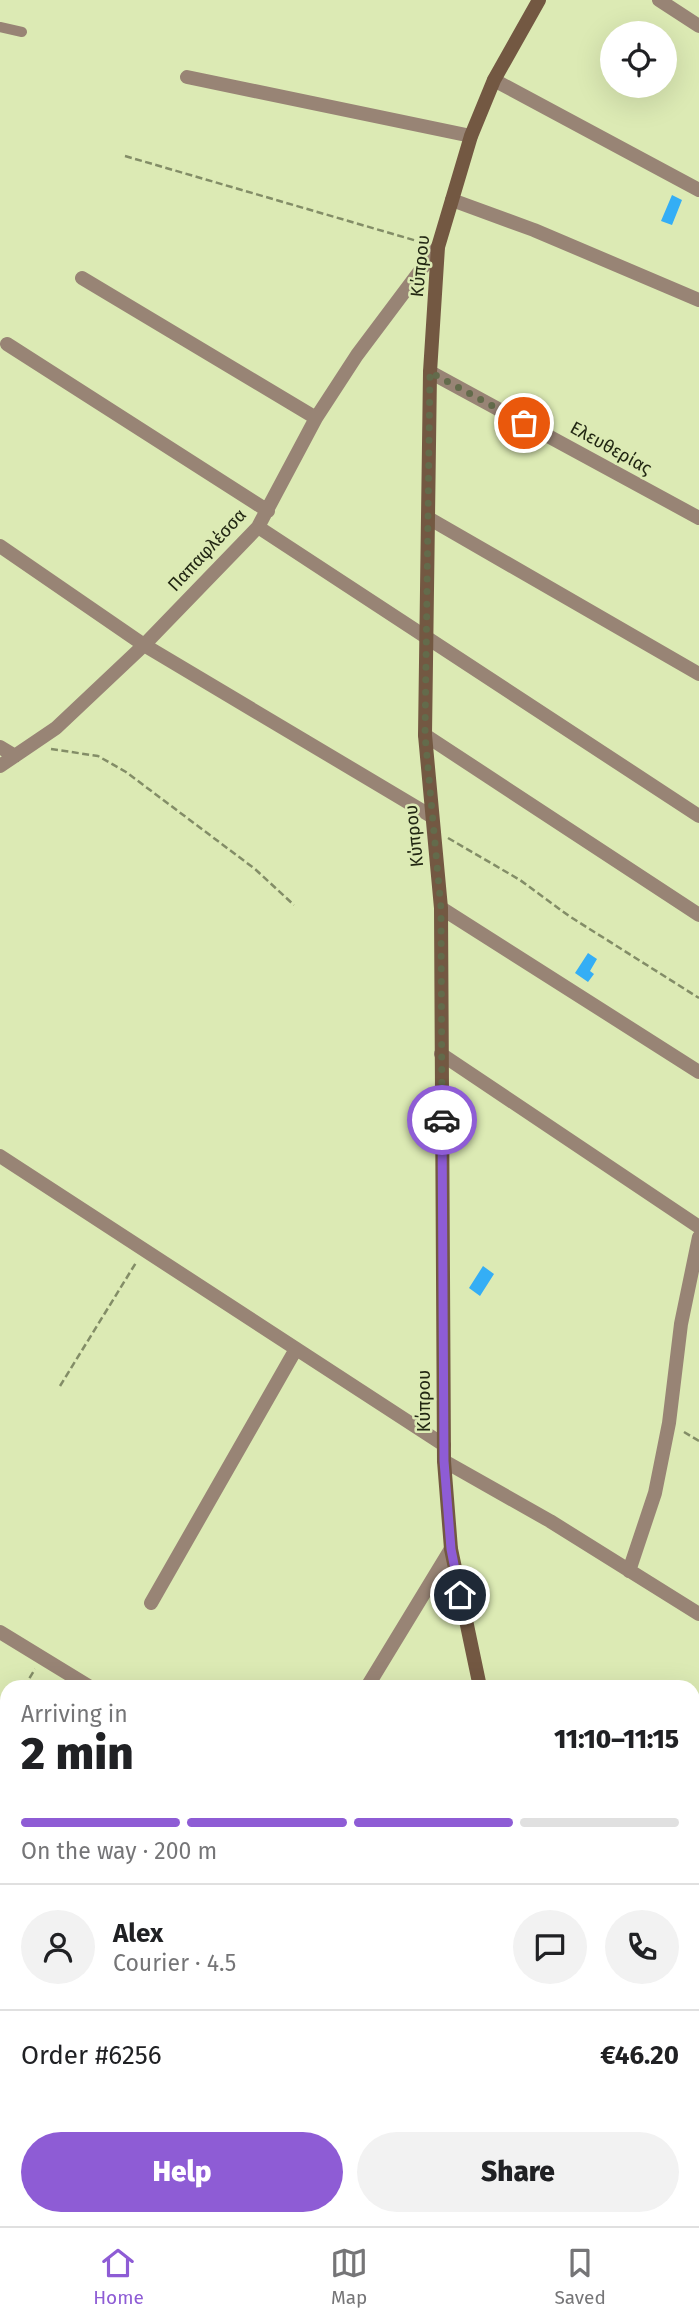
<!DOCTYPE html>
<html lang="en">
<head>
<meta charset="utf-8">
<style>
	body { margin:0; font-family:"Fira Sans",sans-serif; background:#f2f2f2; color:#202124; height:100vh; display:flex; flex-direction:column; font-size:26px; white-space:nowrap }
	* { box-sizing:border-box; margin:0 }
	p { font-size:23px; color:#757577 }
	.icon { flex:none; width:38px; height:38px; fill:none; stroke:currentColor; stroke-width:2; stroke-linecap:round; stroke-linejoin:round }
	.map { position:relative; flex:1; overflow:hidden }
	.details { position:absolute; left:0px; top:1680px; width:700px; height:546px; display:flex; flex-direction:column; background:#fff; border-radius:21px 21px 0 0; box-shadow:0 7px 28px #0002 }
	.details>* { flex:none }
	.fabs { position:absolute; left:600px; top:21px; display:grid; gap:14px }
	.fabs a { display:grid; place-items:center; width:77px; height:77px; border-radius:50%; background:#fff; box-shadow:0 7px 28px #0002; font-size:35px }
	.pin { position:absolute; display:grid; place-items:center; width:60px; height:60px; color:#fff; margin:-30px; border:4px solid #fff; border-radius:50%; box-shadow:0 2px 7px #0007 }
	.courier { position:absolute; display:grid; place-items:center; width:70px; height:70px; margin:-35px; border:5px solid #8e5cd5; border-radius:50%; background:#fff; color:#222; box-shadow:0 2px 9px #0007 }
	.summary em { font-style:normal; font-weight:800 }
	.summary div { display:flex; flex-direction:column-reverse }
	.summary { display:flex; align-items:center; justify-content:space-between; height:119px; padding:0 21px }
	h1 { font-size:46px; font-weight:800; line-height:52px }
	.bar { display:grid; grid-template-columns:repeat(4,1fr); gap:10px 7px; align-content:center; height:84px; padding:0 21px }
	.bar i { height:9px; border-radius:5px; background:#e0e0e0 }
	.bar .selected { background:#8e5cd5 }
	.bar p { grid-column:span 4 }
	.line { display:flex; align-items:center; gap:18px; padding:0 21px; border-top:2px solid #e0e0e0 }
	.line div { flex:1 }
	.round { display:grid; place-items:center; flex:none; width:74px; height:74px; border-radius:37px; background:#f2f2f2 }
	.action { display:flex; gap:14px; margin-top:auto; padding:14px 21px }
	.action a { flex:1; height:80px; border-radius:42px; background:#8e5cd5; color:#fff; font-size:28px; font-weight:800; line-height:80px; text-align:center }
	.action a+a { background:#f2f2f2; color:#202124 }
	.tabs { display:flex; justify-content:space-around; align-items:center; height:98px; border-top:2px solid #e0e0e0; background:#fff; font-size:19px; color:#757577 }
	.tabs a { display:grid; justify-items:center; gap:4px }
	.tabs .selected { color:#8e5cd5 }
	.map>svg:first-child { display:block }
	.water { fill:#34aef5 }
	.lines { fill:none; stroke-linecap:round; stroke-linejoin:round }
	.stream { stroke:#34aef5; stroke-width:4.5 }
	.path { stroke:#838d67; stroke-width:2.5; stroke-dasharray:7 3.5; stroke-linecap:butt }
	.lane { stroke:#988475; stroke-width:10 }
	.street { stroke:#988475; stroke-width:14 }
	.secondary { stroke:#735842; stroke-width:14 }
	.done { stroke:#636b4b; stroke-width:7; stroke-dasharray:0 12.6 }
	.route { stroke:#8e5cd5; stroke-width:9 }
	.labels { text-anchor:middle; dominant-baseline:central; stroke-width:5; stroke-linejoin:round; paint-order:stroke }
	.street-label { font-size:18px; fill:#222713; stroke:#dceab4 }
</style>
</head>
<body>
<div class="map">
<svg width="699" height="2226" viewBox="0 0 699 2226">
	<rect width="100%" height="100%" fill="#dceab4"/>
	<path class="water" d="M672,195L682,200L672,225L661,221Z
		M588,953L597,959L590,971L594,974L588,982L575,973Z
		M483,1266L494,1274L480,1296L469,1288Z"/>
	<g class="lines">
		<path class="stream" d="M0,2086L7,2088
			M413,2219L433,2226"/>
		<path class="path" d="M125,156L424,243
			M51,749L98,756L126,772L255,869L294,905
			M448,838L520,880L569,916L699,998
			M60,1386L137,1261
			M684,1432L699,1441
			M24,1687L35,1669
			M0,1728L7,1716
			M92,2226L96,2219"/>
		<path class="lane" d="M0,27L22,32"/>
		<path class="street" d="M659,0L699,26
			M187,77L471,136
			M494,80L699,190
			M452,200L534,230L699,300
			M82,278L316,418
			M7,344L268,511
			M430,372L699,518
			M430,519L699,674
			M258,527L699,816
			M0,546L144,645L431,816
			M425,735L699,915
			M0,747L15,756
			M0,766L56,728L144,645L258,527L316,418L357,355L438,247
			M441,908L699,1072
			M441,1054L699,1227
			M0,1156L444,1445
			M444,1461L550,1521L699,1614
			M629,1571L655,1493L669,1423L681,1324L699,1237
			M151,1603L296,1349
			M0,1632L90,1687
			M367,1687L451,1549
			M693,1794L699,1784"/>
		<path class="secondary" d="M480,1687L451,1549L444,1461L441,908L425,735L430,372L438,247L471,136L494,80L539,0
			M636,2219L640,2226"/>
	</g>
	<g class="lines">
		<path class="done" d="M442,1120L441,908L425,735L430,372L524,423"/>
		<path class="route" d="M442,1120L444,1461L451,1549L460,1595"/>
	</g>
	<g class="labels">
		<g class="street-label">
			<text transform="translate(420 266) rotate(-84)">Κύπρου</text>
			<text transform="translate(611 448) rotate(29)">Ελευθερίας</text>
			<text transform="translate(207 550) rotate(-47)">Παπαφλέσσα</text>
			<text transform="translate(414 836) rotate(-96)">Κύπρου</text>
			<text transform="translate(424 1401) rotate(-90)">Κύπρου</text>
		</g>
	</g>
</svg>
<div class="fabs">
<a><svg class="icon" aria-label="locate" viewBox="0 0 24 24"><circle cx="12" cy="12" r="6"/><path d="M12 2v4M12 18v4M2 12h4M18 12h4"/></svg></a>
</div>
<div class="pin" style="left:524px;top:423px;background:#ea580c"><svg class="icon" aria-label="bag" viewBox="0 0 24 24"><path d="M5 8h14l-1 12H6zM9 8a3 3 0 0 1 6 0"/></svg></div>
<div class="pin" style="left:460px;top:1595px;background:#1f2937"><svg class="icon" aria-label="home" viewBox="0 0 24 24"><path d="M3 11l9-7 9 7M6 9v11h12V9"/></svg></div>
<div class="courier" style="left:442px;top:1120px"><svg class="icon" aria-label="car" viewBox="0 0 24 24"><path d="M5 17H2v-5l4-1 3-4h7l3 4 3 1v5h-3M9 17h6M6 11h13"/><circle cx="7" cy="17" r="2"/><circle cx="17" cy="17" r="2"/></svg></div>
<section class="details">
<div class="summary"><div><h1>2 min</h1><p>Arriving in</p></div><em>11:10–11:15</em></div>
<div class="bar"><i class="selected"></i><i class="selected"></i><i class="selected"></i><i></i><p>On the way · 200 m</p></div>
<div class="line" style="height:126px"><a class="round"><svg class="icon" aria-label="person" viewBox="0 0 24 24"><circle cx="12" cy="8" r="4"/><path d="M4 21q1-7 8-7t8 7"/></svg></a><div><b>Alex</b><p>Courier · 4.5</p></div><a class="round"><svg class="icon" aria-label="chat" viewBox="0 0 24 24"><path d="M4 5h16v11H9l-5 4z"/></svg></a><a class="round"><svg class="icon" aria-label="phone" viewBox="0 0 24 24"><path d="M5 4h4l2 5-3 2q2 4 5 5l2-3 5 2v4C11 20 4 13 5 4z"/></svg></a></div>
<div class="line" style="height:91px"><div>Order #6256</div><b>€46.20</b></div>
<div class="action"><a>Help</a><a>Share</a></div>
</section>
</div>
<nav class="tabs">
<a class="selected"><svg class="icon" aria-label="home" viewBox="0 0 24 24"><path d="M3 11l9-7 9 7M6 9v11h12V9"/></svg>Home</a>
<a><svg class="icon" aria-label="map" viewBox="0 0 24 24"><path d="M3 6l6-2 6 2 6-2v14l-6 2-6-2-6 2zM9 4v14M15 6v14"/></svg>Map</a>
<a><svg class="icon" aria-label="saved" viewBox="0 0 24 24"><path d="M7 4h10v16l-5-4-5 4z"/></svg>Saved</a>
</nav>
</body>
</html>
